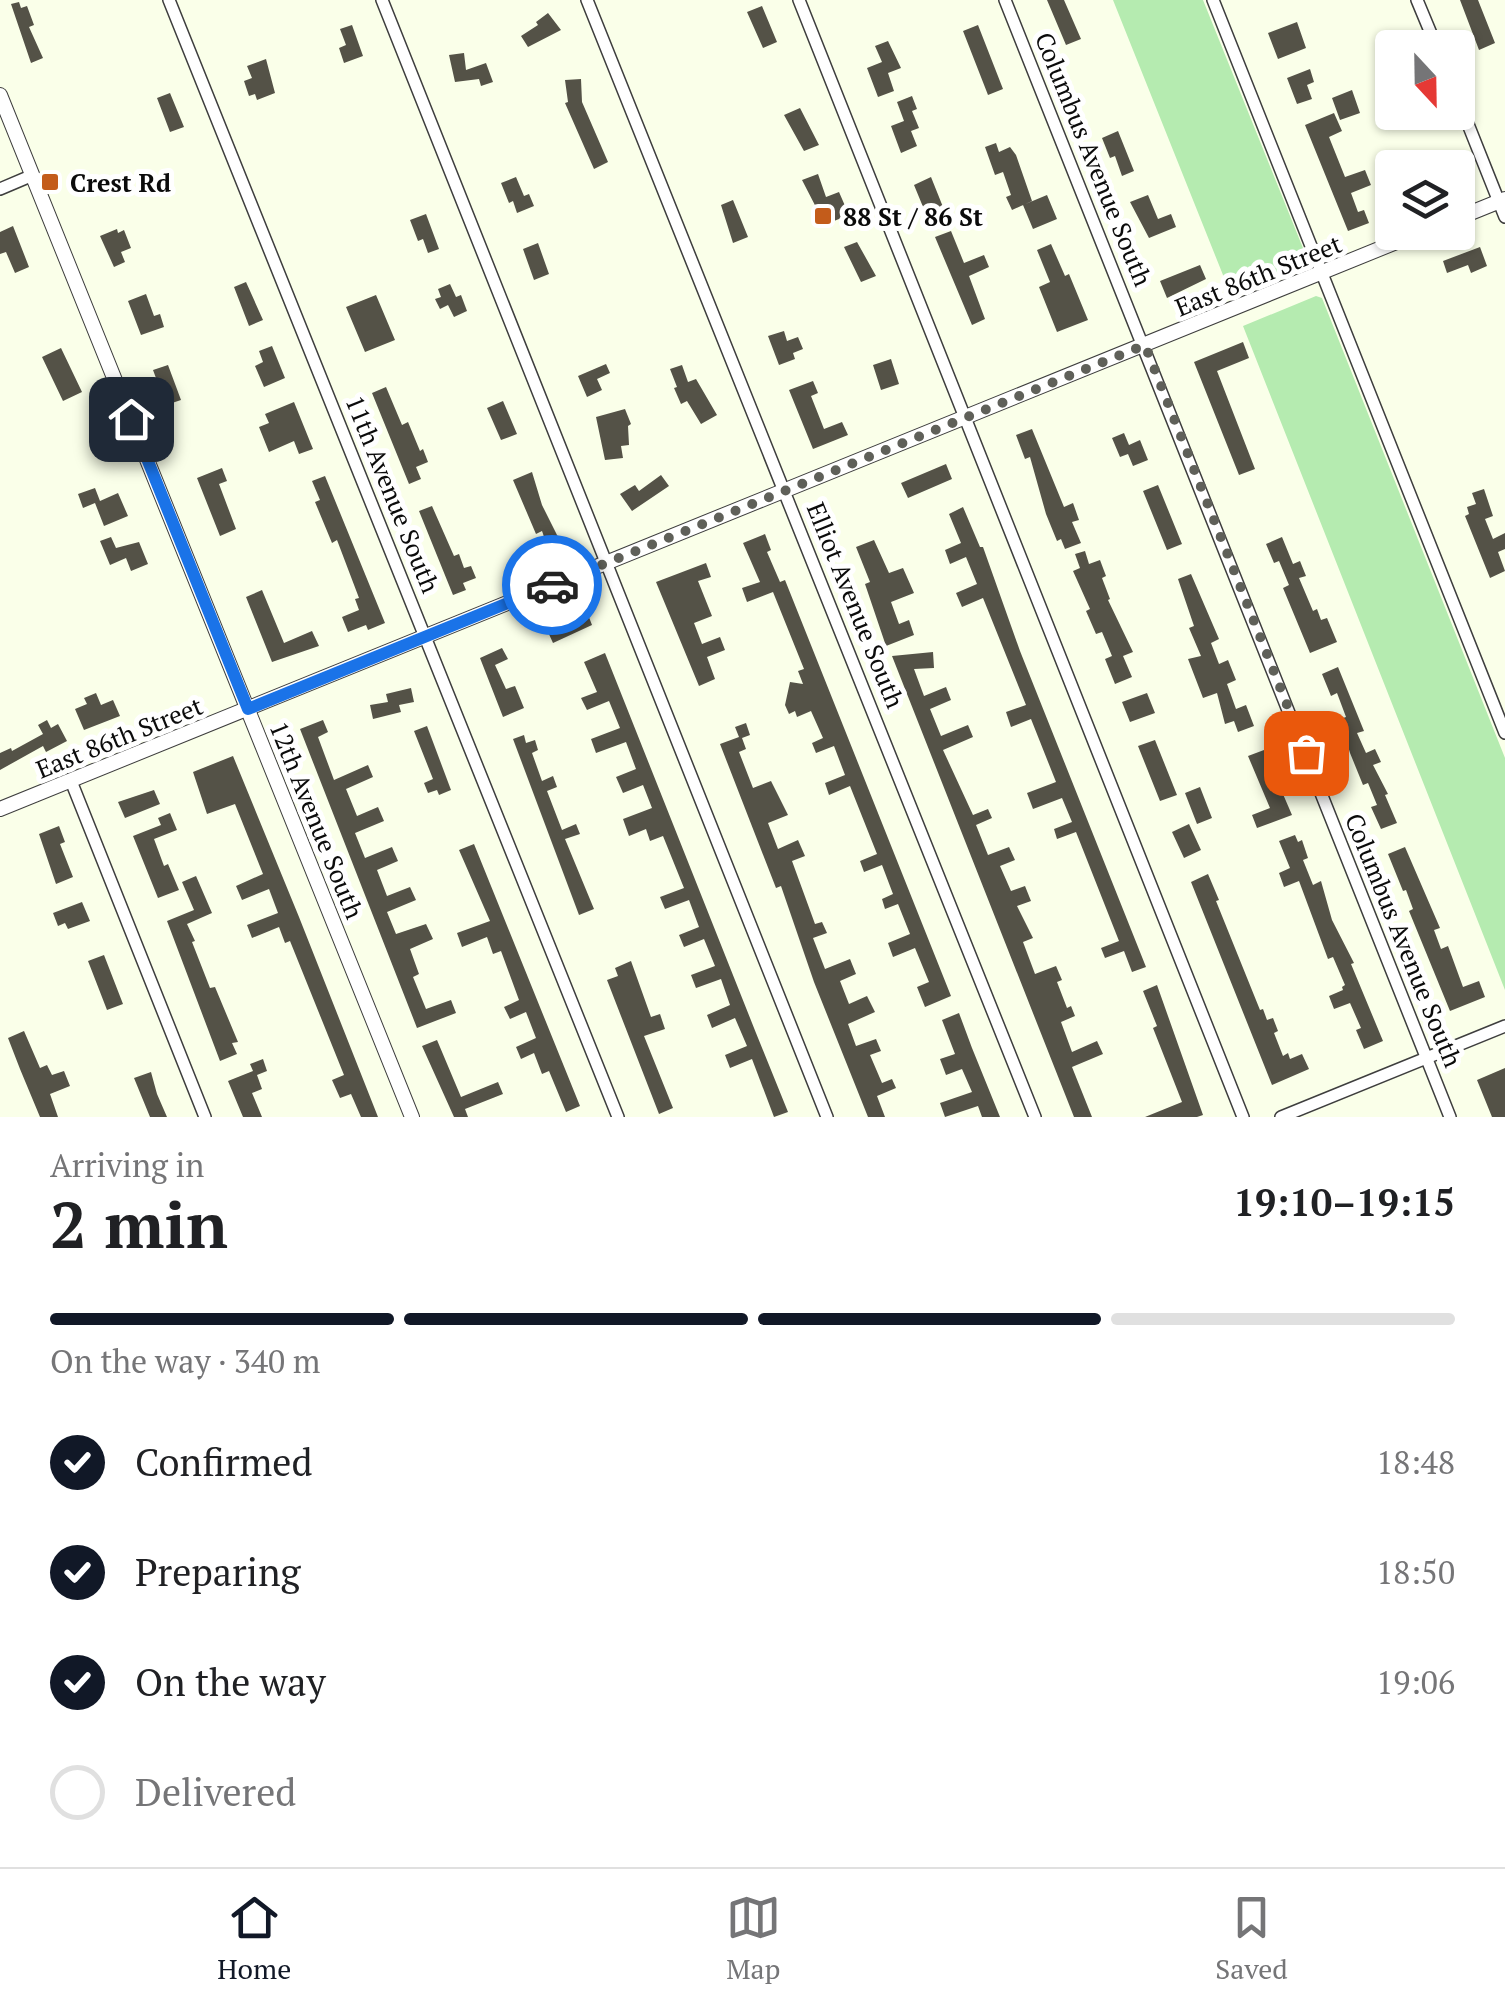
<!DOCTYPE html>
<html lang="en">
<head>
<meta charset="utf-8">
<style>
	body { margin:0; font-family:"PT Serif",serif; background:#f2f2f2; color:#202124; height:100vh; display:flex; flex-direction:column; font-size:38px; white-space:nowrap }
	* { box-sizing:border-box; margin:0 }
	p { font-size:32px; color:#757577 }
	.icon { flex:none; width:55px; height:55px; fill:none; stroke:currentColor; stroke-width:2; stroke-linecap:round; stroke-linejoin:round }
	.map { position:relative; height:1117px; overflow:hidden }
	.sheet { display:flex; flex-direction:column; background:#fff; flex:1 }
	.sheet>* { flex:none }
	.needle { width:65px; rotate:158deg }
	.controls { position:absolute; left:1375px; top:30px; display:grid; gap:20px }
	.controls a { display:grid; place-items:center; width:100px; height:100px; border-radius:10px; background:#fff; box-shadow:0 2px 8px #0004; font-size:50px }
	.pin { position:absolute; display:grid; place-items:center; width:85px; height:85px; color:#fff; margin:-42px; border-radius:20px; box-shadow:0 5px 15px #0006 }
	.courier { position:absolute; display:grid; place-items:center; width:100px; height:100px; margin:-50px; border:8px solid #1a73e8; border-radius:50%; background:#fff; color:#222; box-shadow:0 2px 12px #0007 }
	.headline em { font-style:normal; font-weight:800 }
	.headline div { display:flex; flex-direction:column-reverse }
	.headline { display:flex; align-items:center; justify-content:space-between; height:170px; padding:0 50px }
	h1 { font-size:65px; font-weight:800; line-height:75px }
	.bar { display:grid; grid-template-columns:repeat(4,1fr); gap:15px 10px; align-content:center; height:120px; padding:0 50px }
	.bar i { height:12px; border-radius:8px; background:#e0e0e0 }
	.bar .selected { background:#111827 }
	.bar p { grid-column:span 4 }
	ol { padding:0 50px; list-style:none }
	li { display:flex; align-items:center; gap:30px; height:110px }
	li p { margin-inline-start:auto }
	li .icon { padding:10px; border-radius:50%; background:#111827; color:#fff; stroke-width:4 }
	li:last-child { color:#757577 }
	li i { width:55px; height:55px; border:5px solid #e0e0e0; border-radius:50% }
	.dock { display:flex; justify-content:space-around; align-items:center; height:140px; border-top:2px solid #e0e0e0; background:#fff; font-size:28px; color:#757577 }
	.dock a { display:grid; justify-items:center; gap:5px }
	.dock .selected { color:#111827 }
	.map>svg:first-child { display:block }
	.green { fill:#b5ebb0 }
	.building { fill:#545247 }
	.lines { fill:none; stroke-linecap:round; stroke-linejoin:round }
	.minor-casing { stroke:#3e3e3e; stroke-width:14 }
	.tertiary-casing { stroke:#3e3e3e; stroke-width:16 }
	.minor { stroke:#fff; stroke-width:11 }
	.tertiary { stroke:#fff; stroke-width:14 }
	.done { stroke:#5f6059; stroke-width:10; stroke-dasharray:0 18 }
	.route { stroke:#1a73e8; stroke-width:12 }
	.poi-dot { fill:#c35c1b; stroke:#fff; stroke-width:4 }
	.labels { text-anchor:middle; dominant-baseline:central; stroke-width:10; stroke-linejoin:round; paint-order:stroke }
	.street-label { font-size:25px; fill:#0b0b0b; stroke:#fff }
	.poi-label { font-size:25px; font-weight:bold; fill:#0b0b0b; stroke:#fff; text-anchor:start }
</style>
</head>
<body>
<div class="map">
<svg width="1505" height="1117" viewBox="0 0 1505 1117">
	<rect width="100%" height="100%" fill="#faffe9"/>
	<path class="green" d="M1113,0H1203L1307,258L1304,266L1231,295Z
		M1316,296L1322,298L1505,758V990L1243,326Z"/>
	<path class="building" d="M1047,0H1064L1081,39L1066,45Z
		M1460,0H1478L1495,43L1479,50Z
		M19,2L21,8L27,6L34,25L29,27L43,58L31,63L11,4Z
		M762,6L777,42L763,48L747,12Z
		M548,13L561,30L528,47L521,36L538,25L536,22Z
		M1297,22L1306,48L1278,59L1268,33Z
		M352,25L363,56L344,63L339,48L346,45L340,29Z
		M978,25L1003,89L988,95L963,31Z
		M888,41L901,68L888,73L894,91L878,97L867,68L882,62L875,46Z
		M464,53L466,70L486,63L493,82L481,86L479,79L455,82L449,55Z
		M266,59L275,93L257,100L255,94L249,96L244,81L252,78L247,66Z
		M1310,69L1314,82L1307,85L1312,99L1297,104L1287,78Z
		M581,79L582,102L608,162L594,169L565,103L568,102L565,80Z
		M1352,90L1360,113L1340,120L1332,98Z
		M170,93L184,127L170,132L157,98Z
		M912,96L917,109L912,111L919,128L911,131L917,146L901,153L891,126L904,121L897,102Z
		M800,108L819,145L804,151L784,115Z
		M1334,113L1342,131L1329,137L1345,177L1365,170L1371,185L1351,193L1358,212L1364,210L1369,223L1348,231L1305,125Z
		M1118,131L1134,171L1122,176L1115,156L1110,158L1102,138Z
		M996,143L999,152L1010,147L1016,155L1032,201L1012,210L1006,197L1011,195L1003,172L995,175L985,147Z
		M818,174L826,197L839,192L849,215L834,221L829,209L819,213L802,180Z
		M516,177L524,196L529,194L534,206L517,213L513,201L509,203L501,183Z
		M931,177L945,212L928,219L914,185Z
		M1047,195L1057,219L1033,229L1023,205Z
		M1148,195L1158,219L1171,214L1176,227L1149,238L1130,202Z
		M733,200L748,237L733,243L721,205Z
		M426,214L439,249L428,253L423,239L418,241L410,220Z
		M13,226L29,267L15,273L6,252L0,254V232Z
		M117,229L118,233L124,230L131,248L121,252L125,262L114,267L100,236Z
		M951,231L964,263L984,255L989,267L969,276L985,319L972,325L935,237Z
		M857,242L876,276L861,282L844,247Z
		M538,243L549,274L534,280L523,249Z
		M1051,244L1065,276L1069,274L1088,320L1057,332L1039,287L1050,282L1037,250Z
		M1480,247L1487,266L1471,273L1468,265L1447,273L1443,261Z
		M1200,265L1206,279L1167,298L1160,281Z
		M246,282L263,320L249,326L234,287Z
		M450,284L456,297L461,295L467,311L454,317L448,305L440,309L435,299L441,297L438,289Z
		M146,294L154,316L160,314L164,327L141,335L128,301Z
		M376,295L395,340L365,352L346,307Z
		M784,331L787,341L798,337L803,349L793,353L795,359L779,365L768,336Z
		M1243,342L1249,358L1217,371L1255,469L1239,475L1194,362Z
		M272,346L285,378L264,387L255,366L263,362L259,351Z
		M61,348L82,392L63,401L42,357Z
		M891,359L899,384L881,390L873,365Z
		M606,364L610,373L597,379L602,390L587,397L578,376Z
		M168,365L181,400L166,405L153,370Z
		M682,365L688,382L696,379L717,415L701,424L687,401L681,404L674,388L677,387L670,369Z
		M813,381L818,393L811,396L824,429L842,422L848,435L813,449L789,390Z
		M386,387L402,425L408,422L420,451L423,449L428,462L416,467L421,479L409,484L372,393Z
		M503,401L517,434L501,440L487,408Z
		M294,402L313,449L299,454L294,441L269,452L259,427L269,423L265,414Z
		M625,409L631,424L628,426L629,445L621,446L623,458L605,460L596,417Z
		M1032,429L1064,507L1073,503L1079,520L1072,522L1081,543L1065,549L1061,539L1057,541L1046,514L1030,457L1025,459L1016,435Z
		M1124,433L1129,445L1140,440L1148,460L1133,466L1128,454L1120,457L1112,438Z
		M946,464L952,479L908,498L901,483Z
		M222,468L227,481L219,484L236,529L220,536L197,478Z
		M532,472L542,505L564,549L550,554L542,531L536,534L513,480Z
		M661,475L669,486L632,511L620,494L635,485L639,491Z
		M325,476L385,623L368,630L366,625L348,632L342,617L359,610L355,599L359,598L337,540L332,543L315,502L320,500L312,481Z
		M1158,485L1182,544L1167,550L1143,491Z
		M95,488L100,501L118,493L128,516L104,526L95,503L83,508L78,494Z
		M1484,489L1493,516L1485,519L1493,539L1505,533V549L1498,552L1505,571L1490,578L1465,516L1469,514L1467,507L1476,504L1472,493Z
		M432,506L454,556L459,554L464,568L471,566L476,578L463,583L466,590L453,595L419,511Z
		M963,507L980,547H983L1020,651L1146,967L1132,972L1124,951L1105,958L1101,948L1119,941L1076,832L1057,839L1054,829L1072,822L1062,798L1033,809L1027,793L1056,782L1031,719L1011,727L1006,712L1026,705L983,598L962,607L956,593L977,584L966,557L950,564L945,550L961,543L949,514Z
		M765,534L771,550L767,552L780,582L785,580L951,996L925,1007L917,987L929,982L915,948L893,957L888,943L910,934L898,904L885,909L882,899L893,894L882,865L864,872L860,861L877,854L850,786L829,795L825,783L845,775L834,746L816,753L812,743L823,738L811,711L797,717L795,711L789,714L785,705L790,682L803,684L798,671L804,669L773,592L747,602L742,588L760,582L743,543Z
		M111,537L116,548L139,542L148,564L131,571L126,558L110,565L100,541Z
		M1282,537L1293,564L1300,561L1306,576L1299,578L1313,611L1317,609L1321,620L1327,618L1337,642L1310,653L1283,588L1289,585L1279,561L1274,563L1266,544Z
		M874,540L889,573L903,568L914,593L891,602L899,624L909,620L914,635L886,646L865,584L870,582L856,547Z
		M1085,551L1089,564L1100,560L1106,576L1102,578L1110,599L1108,600L1133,652L1123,656L1132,677L1115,684L1105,659L1112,656L1102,632L1096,634L1086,611L1090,609L1073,571L1080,568L1075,554Z
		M706,563L711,577L698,581L712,616L694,623L702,644L720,637L725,650L707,657L715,679L699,686L656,582Z
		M1191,574L1219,639L1211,643L1219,664L1228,660L1236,680L1227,684L1236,709L1246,705L1254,726L1238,732L1234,721L1225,724L1217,693L1203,698L1188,659L1201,656L1189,628L1194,626L1178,579Z
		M262,590L284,643L312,631L319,646L272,662L246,597Z
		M587,612L592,625L553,643L548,632Z
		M502,648L508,659L495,665L506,689L515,686L524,708L503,717L480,658Z
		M933,652L934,668L914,669L924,696L946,687L951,700L930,709L941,736L968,725L973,737L943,750L973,815L988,809L992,818L976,825L988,855L1009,847L1015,860L1000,866L1011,891L1025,886L1031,901L1017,906L1033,938L1023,942L1035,974L1056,966L1062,980L1057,982L1067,1008L1071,1006L1075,1016L1061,1022L1072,1052L1097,1041L1103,1054L1072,1067L1092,1117H1074L892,656Z
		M605,653L756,1033L788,1112L774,1117L752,1059L730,1068L725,1055L747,1046L735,1018L712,1028L707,1015L730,1005L721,979L696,988L691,975L715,966L704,939L684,947L679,935L699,927L689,900L665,909L660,897L684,888L663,836L650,841L646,829L629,836L623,819L652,808L643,785L623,793L616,777L636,769L626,742L596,753L591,739L620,728L609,701L587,710L581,698L597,692L584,662Z
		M1338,667L1364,731L1357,733L1366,753L1375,749L1381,762L1373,765L1388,794L1385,795L1397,823L1381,829L1371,807L1377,805L1368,783L1363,785L1350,753L1340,719L1346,717L1337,693L1331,696L1322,674Z
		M411,688L414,702L399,705L401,712L373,719L370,705L388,702L386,694Z
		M96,693L101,705L113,700L120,716L84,730L75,709L87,704L84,698Z
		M1147,693L1155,713L1130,722L1122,702Z
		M47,720L51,728L58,724L67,741L46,752L43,746L0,770V753L11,748L12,751L43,734L38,725Z
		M323,720L328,732L318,737L334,780L368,765L373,777L346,789L357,816L378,807L384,821L355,833L365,858L392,847L398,861L377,870L387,896L410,887L416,900L387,912L396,934L426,924L433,939L410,949L419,974L413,977L426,1009L451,1000L456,1013L417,1028L300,729Z
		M746,723L750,735L742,738L746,749L739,752L753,788L771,781L788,815L768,823L778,849L798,840L805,856L792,861L815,924L822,922L827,933L813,938L825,969L850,959L856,974L840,981L849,1004L867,996L875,1012L848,1024L856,1046L876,1039L881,1051L870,1055L882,1083L892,1079L896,1088L877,1096L885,1117H868L814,982L781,886L776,888L720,744L739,737L735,727Z
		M427,726L451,790L439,795L437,790L428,793L424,783L433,779L414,731Z
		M524,735L526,743L535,740L538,750L532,753L542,781L553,776L557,787L547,791L562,830L576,824L580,834L565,839L594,909L579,915L513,739Z
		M1155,740L1177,795L1160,801L1138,746Z
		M1264,750L1292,815L1257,828L1252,815L1270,808L1248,756Z
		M233,756L299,917L378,1117H361L351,1094L340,1098L332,1080L344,1075L290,941L285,943L279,927L252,938L247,925L278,913L269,889L242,900L236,886L263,874L235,804L207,814L193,772Z
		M1200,787L1212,818L1197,824L1185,793Z
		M154,790L160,804L125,818L118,802Z
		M170,813L177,830L154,839L164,866L168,864L179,890L158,898L133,836L161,825L158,818Z
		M1189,824L1201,850L1184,858L1172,832Z
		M59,826L65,842L60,844L73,877L56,884L39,834Z
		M1295,835L1298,842L1302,840L1308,858L1303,860L1313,885L1321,881L1332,920L1354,963L1351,964L1383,1041L1364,1049L1356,1030L1361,1028L1350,1003L1334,1009L1329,996L1343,990L1342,987L1345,985L1333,957L1328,959L1299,881L1284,887L1279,873L1290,868L1279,841Z
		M474,844L580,1106L566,1112L549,1071L542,1074L534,1053L521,1059L516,1047L536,1038L526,1012L510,1019L504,1007L519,1000L501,951L493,954L487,937L462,947L457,933L490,921L459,850Z
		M1405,847L1440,928L1434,930L1441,949L1448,946L1463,987L1479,981L1485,997L1450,1011L1409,911L1413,909L1406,890L1403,891L1388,854Z
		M1208,874L1219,900L1216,901L1260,1010L1263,1009L1267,1020L1273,1018L1278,1031L1274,1033L1283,1056L1288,1053L1290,1059L1302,1054L1309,1069L1272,1085L1191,882Z
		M196,876L212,913L187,924L195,941L192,942L210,988L215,987L238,1042L232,1043L237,1054L220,1061L167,921L194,910L182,882Z
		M82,902L90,921L68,929L65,923L58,926L53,913Z
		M104,955L123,1004L107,1010L88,961Z
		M631,961L651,1017L660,1014L665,1029L644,1036L673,1108L659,1114L607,980L618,976L615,968Z
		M1157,985L1203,1115L1197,1117H1145L1182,1102L1153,1028L1157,1026L1143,991Z
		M959,1013L972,1048L1000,1117H982L978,1106L945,1117L940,1103L972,1092L962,1069L946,1075L940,1059L955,1054L942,1020Z
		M24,1031L40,1068L47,1065L52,1075L64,1071L70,1086L50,1094L58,1117H40L20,1069L8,1038Z
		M437,1040L461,1097L498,1082L503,1094L465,1109L468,1117H454L422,1046Z
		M263,1059L267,1071L257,1075L262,1089L252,1093L262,1117H243L228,1081L253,1071L250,1064Z
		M1505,1068V1117H1492L1477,1080Z
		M151,1072L157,1094L167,1117H150L134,1078Z"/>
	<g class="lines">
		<defs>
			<path id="minor" d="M169,0L618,1117
				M382,0L827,1117
				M587,0L1035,1117
				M799,0L1243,1117
				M1005,0L1450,1117
				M1213,0L1505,733
				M1417,0L1437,48
				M1458,99L1505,217
				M0,189L33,175
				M71,781L205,1117
				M1281,1117L1505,1026"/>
			<path id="tertiary" d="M0,95L412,1117
				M1458,218L1505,199
				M0,809L1421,232"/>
		</defs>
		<use href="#minor" class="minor-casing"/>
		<use href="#tertiary" class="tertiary-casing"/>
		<use href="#minor" class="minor"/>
		<use href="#tertiary" class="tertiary"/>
	</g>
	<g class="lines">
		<path class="done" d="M552,585L1145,345L1306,753"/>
		<path class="route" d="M131,419L248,709L552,585"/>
	</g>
	<g class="poi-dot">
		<rect x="40" y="172" width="20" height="20" rx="5"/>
		<rect x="813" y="206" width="20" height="20" rx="5"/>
	</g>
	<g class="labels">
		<g class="street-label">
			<text transform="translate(1094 159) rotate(68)">Columbus Avenue South</text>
			<text transform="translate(1258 275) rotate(-22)">East 86th Street</text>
			<text transform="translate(393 494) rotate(68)">11th Avenue South</text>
			<text transform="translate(856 605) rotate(68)">Elliot Avenue South</text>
			<text transform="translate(119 737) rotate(-22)">East 86th Street</text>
			<text transform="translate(317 820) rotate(68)">12th Avenue South</text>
			<text transform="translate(1404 940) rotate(68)">Columbus Avenue South</text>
		</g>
		<g class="poi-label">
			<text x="70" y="182">Crest Rd</text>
			<text x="843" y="216">88 St / 86 St</text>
		</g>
	</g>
</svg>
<div class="controls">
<a><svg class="needle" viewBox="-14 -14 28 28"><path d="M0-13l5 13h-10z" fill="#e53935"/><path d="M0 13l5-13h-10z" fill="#757577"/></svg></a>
<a><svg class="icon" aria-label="layers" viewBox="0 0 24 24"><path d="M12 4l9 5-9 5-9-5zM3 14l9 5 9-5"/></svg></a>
</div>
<div class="pin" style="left:1306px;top:753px;background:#ea580c"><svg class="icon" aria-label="bag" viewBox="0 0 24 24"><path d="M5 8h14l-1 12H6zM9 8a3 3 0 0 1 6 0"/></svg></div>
<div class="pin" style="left:131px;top:419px;background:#1f2937"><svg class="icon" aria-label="home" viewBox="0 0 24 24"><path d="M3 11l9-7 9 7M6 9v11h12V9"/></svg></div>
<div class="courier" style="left:552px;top:585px"><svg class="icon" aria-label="car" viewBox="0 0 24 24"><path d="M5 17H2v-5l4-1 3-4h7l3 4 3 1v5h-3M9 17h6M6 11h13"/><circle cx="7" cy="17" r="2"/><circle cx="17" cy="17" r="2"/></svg></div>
</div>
<section class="sheet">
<div class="headline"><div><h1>2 min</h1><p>Arriving in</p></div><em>19:10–19:15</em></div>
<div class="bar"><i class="selected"></i><i class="selected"></i><i class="selected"></i><i></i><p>On the way · 340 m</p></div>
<ol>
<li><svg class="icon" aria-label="check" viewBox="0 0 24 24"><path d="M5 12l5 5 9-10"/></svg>Confirmed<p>18:48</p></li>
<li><svg class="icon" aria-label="check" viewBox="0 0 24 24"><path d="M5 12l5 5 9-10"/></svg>Preparing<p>18:50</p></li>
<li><svg class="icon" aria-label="check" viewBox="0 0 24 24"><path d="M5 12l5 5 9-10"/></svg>On the way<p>19:06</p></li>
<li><i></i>Delivered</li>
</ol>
</section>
<nav class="dock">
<a class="selected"><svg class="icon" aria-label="home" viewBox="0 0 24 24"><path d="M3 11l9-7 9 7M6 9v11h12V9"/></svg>Home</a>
<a><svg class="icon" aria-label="map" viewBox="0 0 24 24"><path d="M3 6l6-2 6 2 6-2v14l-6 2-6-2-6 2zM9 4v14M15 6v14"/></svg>Map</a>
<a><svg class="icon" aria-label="saved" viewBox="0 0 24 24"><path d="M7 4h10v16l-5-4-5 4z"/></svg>Saved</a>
</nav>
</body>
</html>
